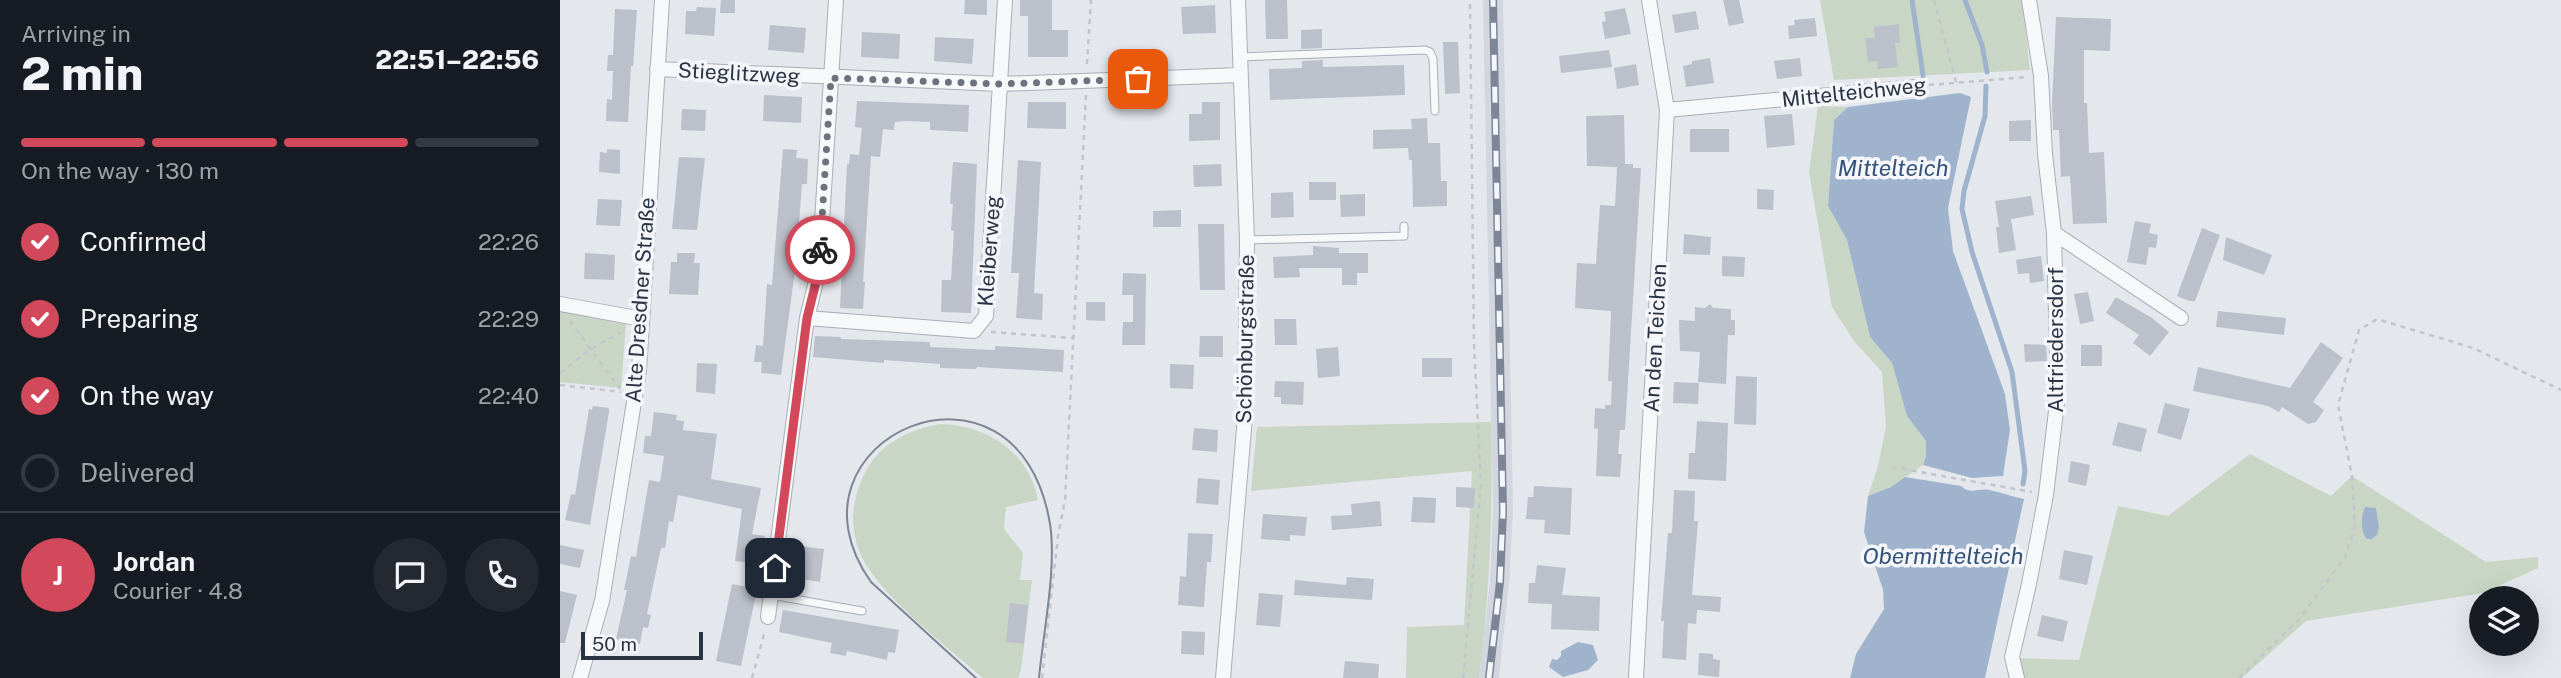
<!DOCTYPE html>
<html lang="en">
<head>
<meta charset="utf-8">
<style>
	body { margin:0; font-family:"Public Sans",sans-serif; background:#242831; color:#f1f3f6; height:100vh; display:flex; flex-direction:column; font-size:26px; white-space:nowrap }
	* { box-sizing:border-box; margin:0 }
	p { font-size:23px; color:#9ea1a6 }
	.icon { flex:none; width:38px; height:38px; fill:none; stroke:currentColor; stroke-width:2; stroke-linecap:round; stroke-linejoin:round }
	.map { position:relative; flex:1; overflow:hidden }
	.side { display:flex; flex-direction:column; background:#171b24; width:560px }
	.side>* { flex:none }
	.fabs { position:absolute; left:1909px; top:586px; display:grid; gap:14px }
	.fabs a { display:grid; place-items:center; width:70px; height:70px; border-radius:50%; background:#171b24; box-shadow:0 7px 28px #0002; font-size:35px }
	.scale { position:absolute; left:21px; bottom:18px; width:122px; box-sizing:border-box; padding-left:7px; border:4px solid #2b3445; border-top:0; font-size:19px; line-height:24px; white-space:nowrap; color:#2b3445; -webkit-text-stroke:5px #f4f6f9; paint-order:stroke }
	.pin { position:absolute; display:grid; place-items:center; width:60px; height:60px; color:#fff; margin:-30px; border-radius:14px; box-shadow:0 4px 10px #0006 }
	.courier { position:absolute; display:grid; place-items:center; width:70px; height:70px; margin:-35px; border:5px solid #d1495b; border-radius:50%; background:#fff; color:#222; box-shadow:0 2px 9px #0007 }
	.summary em { font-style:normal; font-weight:800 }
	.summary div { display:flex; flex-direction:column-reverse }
	.summary { display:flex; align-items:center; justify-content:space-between; height:119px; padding:0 21px }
	h1 { font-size:46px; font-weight:800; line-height:52px }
	.bar { display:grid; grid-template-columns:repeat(4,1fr); gap:10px 7px; align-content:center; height:84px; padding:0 21px }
	.bar i { height:9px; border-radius:5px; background:#363941 }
	.bar .active { background:#d1495b }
	.bar p { grid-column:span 4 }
	.line { display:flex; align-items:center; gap:18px; padding:0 21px; border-top:2px solid #363941 }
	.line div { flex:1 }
	.round { display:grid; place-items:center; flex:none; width:74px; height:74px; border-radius:37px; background:#242831 }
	ol { padding:0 21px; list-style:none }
	li { display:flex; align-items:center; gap:21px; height:77px }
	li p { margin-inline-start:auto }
	li .icon { padding:7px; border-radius:50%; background:#d1495b; color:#fff; stroke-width:4 }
	li:last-child { color:#9ea1a6 }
	li i { width:38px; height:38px; border:4px solid #363941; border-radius:50% }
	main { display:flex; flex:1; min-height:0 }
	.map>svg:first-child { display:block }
	.built { fill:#d2d6de }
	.green { fill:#c9d6c5 }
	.water { fill:#9fb4cc }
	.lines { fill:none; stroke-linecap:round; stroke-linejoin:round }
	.stream { stroke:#9fb4cc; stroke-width:5 }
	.building { fill:#bbc0ca }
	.lane-casing { stroke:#a9aeb7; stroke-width:9 }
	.street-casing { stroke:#a9aeb7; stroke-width:16 }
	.path { stroke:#c2c5cb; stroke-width:2.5; stroke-dasharray:5 5; stroke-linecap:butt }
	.lane { stroke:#f7f8fa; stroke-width:7 }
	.street { stroke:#f7f8fa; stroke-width:14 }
	.tram { stroke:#7d8696; stroke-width:2 }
	.rail-casing { stroke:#7d8696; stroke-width:8 }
	.rail { stroke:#f4f6f9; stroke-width:5; stroke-dasharray:16; stroke-linecap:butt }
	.done { stroke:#6c737f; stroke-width:7; stroke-dasharray:0 12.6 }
	.route { stroke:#d1495b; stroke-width:9 }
	.labels { text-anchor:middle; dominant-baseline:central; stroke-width:7; stroke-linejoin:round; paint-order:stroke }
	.street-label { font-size:21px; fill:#2b3445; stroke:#f4f6f9 }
	.water-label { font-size:23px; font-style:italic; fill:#34527a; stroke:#f4f6f9 }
</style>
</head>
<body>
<main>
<section class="side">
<div class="summary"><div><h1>2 min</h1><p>Arriving in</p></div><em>22:51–22:56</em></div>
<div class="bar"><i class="active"></i><i class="active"></i><i class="active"></i><i></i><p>On the way · 130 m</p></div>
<ol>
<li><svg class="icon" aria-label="check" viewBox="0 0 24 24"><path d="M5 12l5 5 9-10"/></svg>Confirmed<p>22:26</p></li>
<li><svg class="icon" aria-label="check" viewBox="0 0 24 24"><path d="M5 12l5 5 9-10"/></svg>Preparing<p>22:29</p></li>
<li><svg class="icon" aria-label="check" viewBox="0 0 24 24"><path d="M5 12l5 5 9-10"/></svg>On the way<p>22:40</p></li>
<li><i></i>Delivered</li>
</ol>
<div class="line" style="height:126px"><b class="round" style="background:#d1495b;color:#fff">J</b><div><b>Jordan</b><p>Courier · 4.8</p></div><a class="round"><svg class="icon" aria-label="chat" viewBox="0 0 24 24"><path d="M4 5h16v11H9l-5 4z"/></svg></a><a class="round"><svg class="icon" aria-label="phone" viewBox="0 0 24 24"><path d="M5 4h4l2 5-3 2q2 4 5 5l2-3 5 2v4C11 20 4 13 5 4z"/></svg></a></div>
</section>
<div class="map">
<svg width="2001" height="678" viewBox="0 0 2001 678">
	<rect width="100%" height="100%" fill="#e4e7ec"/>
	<path class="built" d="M923,0H943L953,511L949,583L939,678H919L930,581L933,510Z"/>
	<path class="green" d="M1260,0H1462L1470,70L1274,80Z
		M1258,106L1288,107L1274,120L1268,206L1287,240L1310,337L1332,363L1347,416L1366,441V456L1363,465L1331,487L1308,496L1318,466L1326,426L1322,372L1294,341L1272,307L1249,172Z
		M0,312L66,324L61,388L0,382Z
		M931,422C933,508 930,592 919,678H846L847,627L904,625L912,471L691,491L697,427Z
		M380,424C427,425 469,452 478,500L446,507L444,529L463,553L460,580H472L461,670L458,678H423C388,647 317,594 300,553C289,527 292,499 304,475C318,444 348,430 380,424Z
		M1690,454L1771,496L1792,476L1926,562L1978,557V568L1923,593L1746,621L1682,678H1460L1457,658L1519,660L1558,506L1608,516Z"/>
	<path class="water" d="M1400,93L1411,97L1388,208L1393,251L1445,394L1450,430L1443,476L1412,478L1363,465L1366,456V441L1347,416L1332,363L1310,337L1287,240L1268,206L1274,120L1288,107Z
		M1345,477L1401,486C1411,495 1418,488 1429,490C1441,492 1452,497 1464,499L1425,678H1290L1296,654L1324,609L1323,590L1304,532L1308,496L1331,487Z
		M1805,507L1816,508L1819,527L1817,535L1812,539H1807C1800,532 1801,516 1805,507Z
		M1018,642L1033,645L1038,660L1028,670L1003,677L989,667L992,659L997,660L1001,656V651Z"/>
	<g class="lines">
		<path class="stream" d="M1352,0L1364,82
			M1405,0L1422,45L1427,72
			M1426,86L1425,116L1404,191L1402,209L1412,252L1452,372L1465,471L1463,484"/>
	</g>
	<path class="building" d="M161,0H175V13H160Z
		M405,0H427V15L404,14Z
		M460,0H492V30H508V57H468V16H460Z
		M705,0H727L728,39H706Z
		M1163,0H1179L1184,23L1169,26Z
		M655,5L656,33L623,34L621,7Z
		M137,7L156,8L154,36L125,34L126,11H136Z
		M1065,8L1071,34L1045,39L1042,22L1046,21L1044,12Z
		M55,9L77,10L73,66H71L68,122L46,121L47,99L52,100L53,71H47L48,55H53Z
		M1136,11L1139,29L1115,33L1112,15Z
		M1496,17L1551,19L1550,51L1524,50V103H1527L1529,153L1544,152L1547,223L1513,224L1510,176L1501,177L1499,130H1493L1492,104Z
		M1255,18L1257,36L1229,39L1228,26L1235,25L1234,20Z
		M1339,24L1340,43H1335L1338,67L1318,69L1317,61L1308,62L1305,38H1315L1314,27Z
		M210,25L246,28L244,53L208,50Z
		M762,29V48L741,49V30Z
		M302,32L340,34L339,59L301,57Z
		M375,37L414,39L412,64L374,61Z
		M883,42H898L900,93L885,94Z
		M1049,50L1052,67L1001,73L999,56Z
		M1150,58L1154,83L1126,87L1123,66L1132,64V61Z
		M1240,58L1242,76L1217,79L1214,61Z
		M763,60V67L844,65L845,95L710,100L709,69L742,68V61Z
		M1076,64L1079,85L1057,89L1054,68Z
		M204,95L242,97L241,123L203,121Z
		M297,101L409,105L408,132L370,130V122L345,121L335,122L334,130L323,129L320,157L311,156L303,282H305L303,309L280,308L287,164H289L290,154L299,155L302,128L295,127Z
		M468,102H506V129L467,128Z
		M642,102H660V140L629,141V114H642Z
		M122,109L146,110L145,131L121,130Z
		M1232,114L1235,145L1207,148L1204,116Z
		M1064,115L1065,164H1073V168H1081L1065,430H1060L1058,454H1062L1060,477L1036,476L1038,429L1034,428L1035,408L1045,409V405H1051L1052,381H1048L1051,311L1015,308L1017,263L1036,264L1040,205L1055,206L1057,167L1027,166L1026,116Z
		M867,118L868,143H880L881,181H887V206L853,207L852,160H849L848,148L813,149V130L852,129L851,119Z
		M1471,120V141H1449V121Z
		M1130,129H1169V152H1130Z
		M47,149L60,150V174L39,172L40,152L47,153Z
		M223,149L237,150L236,158L248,159L247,184H242L236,263L221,375L201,373L202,362H194L196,345L203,346L207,284L212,285Z
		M119,157L145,158L137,230L112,229Z
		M458,160L481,162L474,293L483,294L482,320L456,318L459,273H451Z
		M393,162L417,164L411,313L381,312L382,280H391L394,231L391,230L393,204H390Z
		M661,164L662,186L634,187L633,165Z
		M749,182H776V200H749Z
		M1197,189L1214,190L1213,210L1197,209Z
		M733,192L734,217L711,218V193Z
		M805,194V216L781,217L780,195Z
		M1471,196L1474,215L1451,219L1456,250L1439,253L1436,227H1439L1435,201Z
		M38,199L62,200L60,226L36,225Z
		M621,210V227H593V211Z
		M1575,221L1591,224L1589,233L1598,235L1596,248L1589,247L1586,265L1567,262Z
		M638,224H664L665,290H640Z
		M1642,228L1660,235L1635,301H1629L1617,296Z
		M1124,234L1151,237L1150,255L1123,254Z
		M1666,237L1712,255L1704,275L1663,260Z
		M753,246L779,248V253H808V273H797V285H782V268H739L740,277L714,278L713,257L753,255Z
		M25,253L55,255L54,280L24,279Z
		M117,253H135L134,263H140L138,295L109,294L111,262H117Z
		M1162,256L1185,257L1184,277L1162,276Z
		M1481,256L1484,281L1470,283L1469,273L1458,274L1456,260Z
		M563,273L586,274L585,345H562L563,322H573V295H562Z
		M1528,292L1534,321L1520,324L1514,294Z
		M1556,297L1592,318L1609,332L1590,356L1573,343L1579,335L1546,313Z
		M526,302H545V321L526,320Z
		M1150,304L1153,308L1171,309V320H1175V335H1168L1166,384L1138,382L1140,352L1120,351L1119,320L1135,321V307L1145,308Z
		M1658,311L1726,318L1724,335L1656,327Z
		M714,319H736L737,345H715Z
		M255,336L281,337V339L370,342V347L435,350V346L504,350L503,372L417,367L416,369L380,368V364L324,360V363L253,357Z
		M640,336H663V357H639Z
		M1761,342L1783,358L1753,402L1764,410L1756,422L1748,424L1722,407L1719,412L1708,406L1633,391L1638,367L1730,388Z
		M1464,344L1486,345L1487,361L1465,362Z
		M1521,345H1542V366H1521Z
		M778,347L780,376L758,378L756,349Z
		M862,358H892V377H862Z
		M137,363L157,364L155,394L136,392Z
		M610,364L634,365L633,389L610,388Z
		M1176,376L1197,377L1196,425L1174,424Z
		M715,381L744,382L743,405L721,404V397H714Z
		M1114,382L1139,383L1138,404L1113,403Z
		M1605,403L1630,409L1621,440L1597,433Z
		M33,406L49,408V412L30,525L5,520L11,494L15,495L29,409L32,410Z
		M94,412L117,415L116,420L124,421L123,430L157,434L151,479L201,488L192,534L205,536L201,564L175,561L182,509L118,495L113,522L109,521L105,548H101L87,614L91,615L88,628L83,627L80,644L56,639L67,590H64L71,556L76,557L89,480L100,482L104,456L83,453L85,436H91Z
		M1137,421L1168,423L1166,481L1128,479L1129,453H1135Z
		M1558,422L1587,429L1581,452L1552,445Z
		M634,428L658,430L657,452L632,450Z
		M1511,461L1530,465L1526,486L1508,482Z
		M638,478L660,480L658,505L636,503Z
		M974,486L1012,488L1010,535L984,533L985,520L966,519L968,497H973Z
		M896,487L915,488L914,508L896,507Z
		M1114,490L1135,491L1134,521H1138L1132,595L1161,597L1160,612L1137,610L1136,624L1128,623L1126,660L1102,658L1104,621H1101L1108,533H1112Z
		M853,497L876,498L875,523L851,522Z
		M820,501L822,526L772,530L771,516L792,515L791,504Z
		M703,514L747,517L745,536L730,535V541L701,539Z
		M628,533L653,534L651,562H647L644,607L618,605L620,576L626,577Z
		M0,545L24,550L20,568L0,564Z
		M238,546L264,549L260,582L234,578Z
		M1504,550L1533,556L1527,585L1499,579Z
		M977,565L1006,568L1002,595L1040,597L1039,631L991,629L992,604L968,603L969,583H975Z
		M787,577L814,579L812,600L734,595L735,580L786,585Z
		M172,584L197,589L181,666L156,661Z
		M0,591L17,595L5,643H0Z
		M699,593L723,595L720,627L696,625Z
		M450,603L468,605L464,644L446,642Z
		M223,610L339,630L335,653L328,652L327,660L287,651L286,656L270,653L272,643L219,632Z
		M1482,615L1508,621L1503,642L1477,636Z
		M622,631L645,632L644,655L621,654Z
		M1139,653L1153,654V659L1160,660L1159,677L1138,675Z
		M785,661L819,664L818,678H783Z"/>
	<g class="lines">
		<defs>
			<path id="lane" d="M680,57L865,50L870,52L873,59L875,111
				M687,240L844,236V226
				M211,595L302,611"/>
			<path id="street" d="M97,69L440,84L680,75
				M1107,110L1356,87
				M1494,233L1621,318
				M0,304L82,319
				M247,318L414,331L426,316L445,0
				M208,617L247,318L259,269L276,0
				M20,678L42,601L79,371L102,0
				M663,678L685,417L687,240L678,0
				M1076,678L1107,110L1089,0
				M1457,678L1452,657L1469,584L1486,495L1498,394L1494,233L1485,154L1481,76L1469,0"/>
		</defs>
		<use href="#lane" class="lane-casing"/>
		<use href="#street" class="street-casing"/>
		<path class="path" d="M1374,0L1396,82
			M527,64L531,0
			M1369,85L1467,77
			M10,321L60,389
			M431,332L514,338
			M0,373L29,350L61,332
			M0,385L61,392
			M1332,467L1472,492
			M192,678L205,631
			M482,678L498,536L505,500L526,95
			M903,678L921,485L914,344L910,0
			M1679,678L1741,617L1785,557L1795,527L1792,476L1778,405L1799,330L1817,319L1913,348L2001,390"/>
		<use href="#lane" class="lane"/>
		<use href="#street" class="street"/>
		<path class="tram" d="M416,678L311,582C210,439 458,330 490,524C497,567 483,634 479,678"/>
		<defs>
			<path id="rail" d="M929,678L940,582L943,511L933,0"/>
		</defs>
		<use href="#rail" class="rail-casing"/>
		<use href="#rail" class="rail"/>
	</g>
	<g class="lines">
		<path class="done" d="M260,250L271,78L440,84L578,79"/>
		<path class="route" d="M215,568L247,318L259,270L260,250"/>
	</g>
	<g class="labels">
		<g class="street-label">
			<text transform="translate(179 73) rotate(3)">Stieglitzweg</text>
			<text transform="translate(1294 92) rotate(-6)">Mittelteichweg</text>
			<text transform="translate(429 251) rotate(-86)">Kleiberweg</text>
			<text transform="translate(80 300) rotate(-86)">Alte Dresdner Straße</text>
			<text transform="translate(1095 338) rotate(-87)">An den Teichen</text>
			<text transform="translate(685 339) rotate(-89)">Schönburgstraße</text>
			<text transform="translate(1495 340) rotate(-90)">Altfriedersdorf</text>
		</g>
		<g class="water-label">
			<text x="1333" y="167">Mittelteich</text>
			<text x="1383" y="555">Obermittelteich</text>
		</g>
	</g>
</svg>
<div class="fabs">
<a><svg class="icon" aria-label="layers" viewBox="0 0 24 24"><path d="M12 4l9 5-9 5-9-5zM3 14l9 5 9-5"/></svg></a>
</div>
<div class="scale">50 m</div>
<div class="pin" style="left:578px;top:79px;background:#ea580c"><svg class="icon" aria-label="bag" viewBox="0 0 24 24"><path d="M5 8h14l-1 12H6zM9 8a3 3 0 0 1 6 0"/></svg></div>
<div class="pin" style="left:215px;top:568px;background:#1f2937"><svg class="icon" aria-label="home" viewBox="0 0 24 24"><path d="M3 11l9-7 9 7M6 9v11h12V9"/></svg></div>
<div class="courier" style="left:260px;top:250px"><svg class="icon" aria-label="bike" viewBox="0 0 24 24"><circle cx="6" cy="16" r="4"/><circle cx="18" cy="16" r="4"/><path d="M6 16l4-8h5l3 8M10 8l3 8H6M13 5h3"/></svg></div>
</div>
</main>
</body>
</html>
